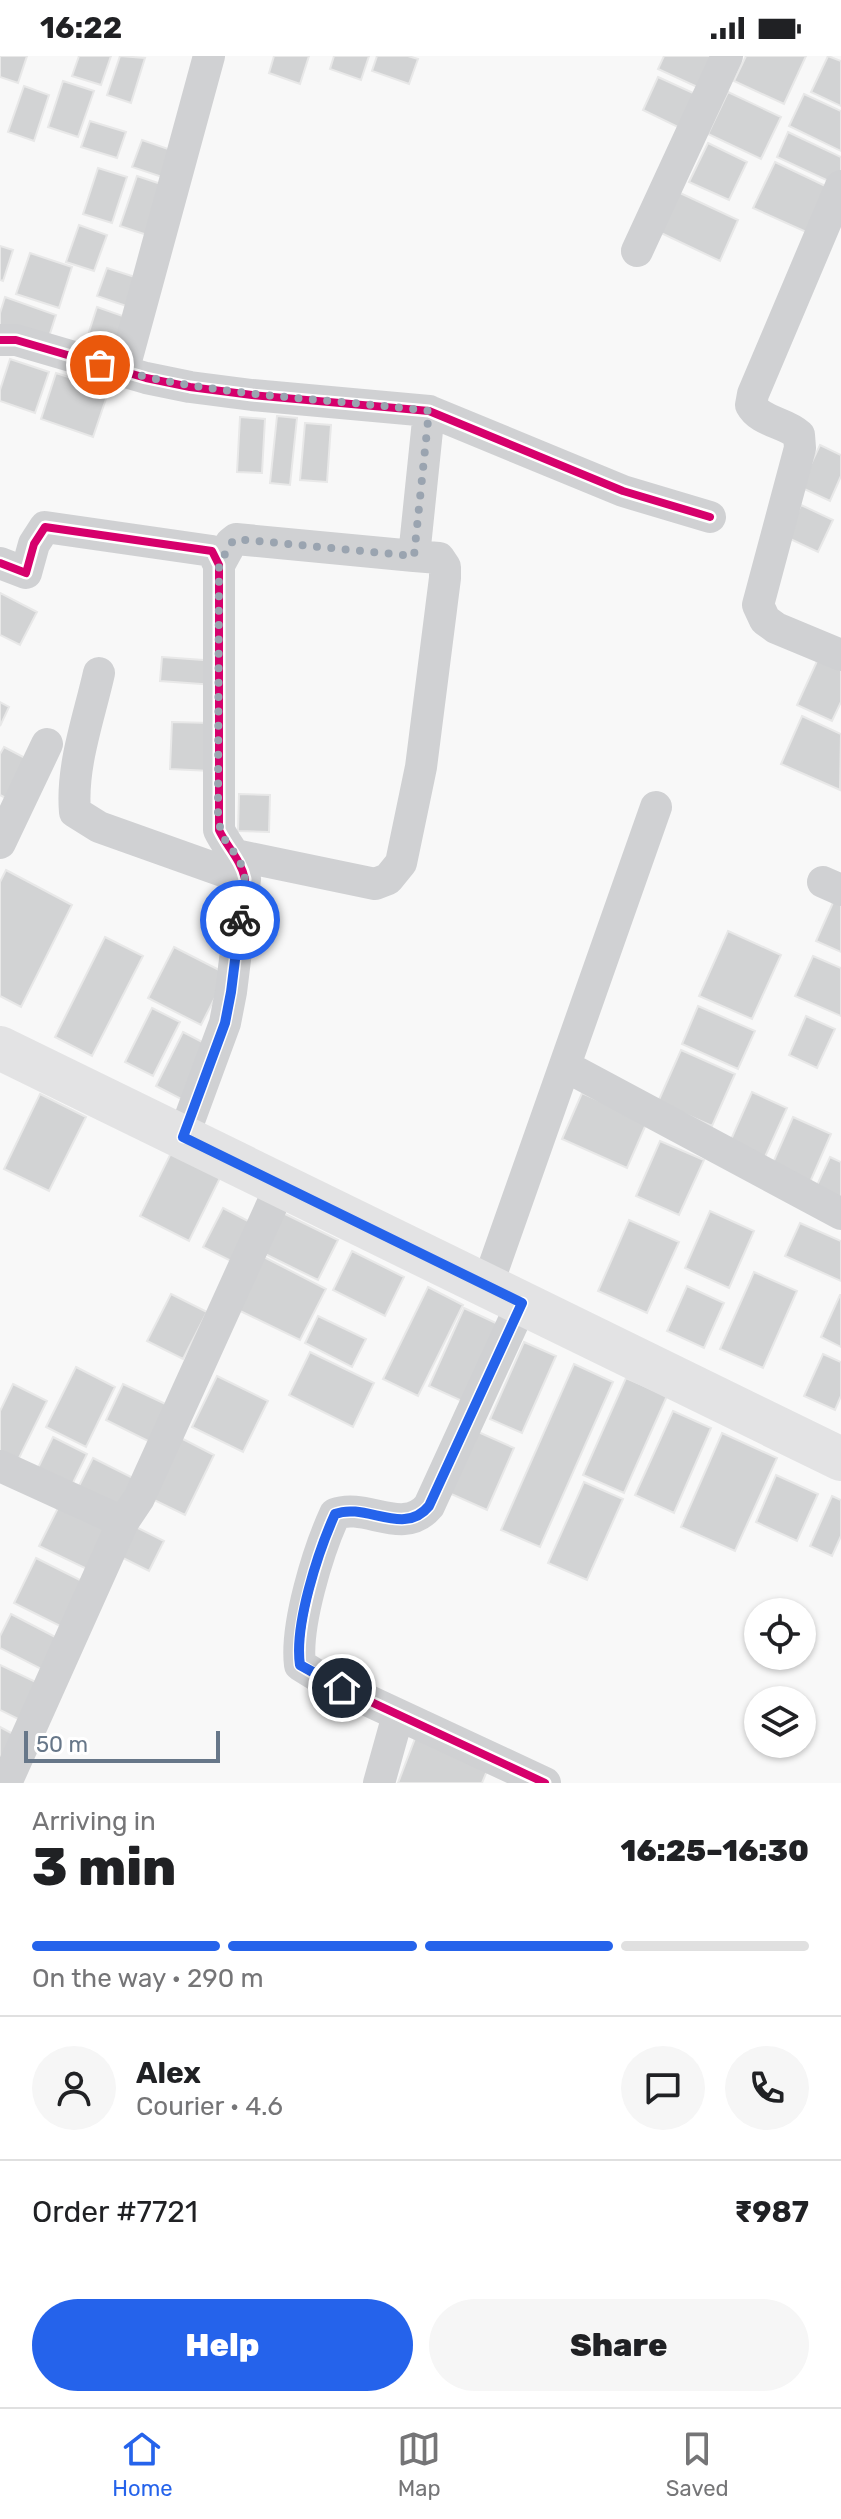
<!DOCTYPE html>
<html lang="en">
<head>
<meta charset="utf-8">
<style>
	body { margin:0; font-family:Rubik,sans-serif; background:#f6f6f6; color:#202124; height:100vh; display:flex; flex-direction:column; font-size:30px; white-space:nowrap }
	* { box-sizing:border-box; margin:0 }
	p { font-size:26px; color:#757577 }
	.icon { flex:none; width:44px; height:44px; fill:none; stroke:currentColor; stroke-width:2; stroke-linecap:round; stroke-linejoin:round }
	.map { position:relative; height:1727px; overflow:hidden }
	.sheet { display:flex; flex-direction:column; background:#fff; flex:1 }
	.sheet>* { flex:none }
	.tools { position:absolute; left:744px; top:1542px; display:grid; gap:16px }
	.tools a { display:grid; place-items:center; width:72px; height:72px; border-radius:50%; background:#fff; box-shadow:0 2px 6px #0004; font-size:40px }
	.scale { position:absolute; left:24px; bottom:20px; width:196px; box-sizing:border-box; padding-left:8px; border:4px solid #677789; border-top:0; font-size:22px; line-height:28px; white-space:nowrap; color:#677789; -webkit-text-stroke:6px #fff; paint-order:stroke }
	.pin { position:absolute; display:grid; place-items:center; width:68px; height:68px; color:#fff; margin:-34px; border:4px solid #fff; border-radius:50%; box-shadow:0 2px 8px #0007 }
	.courier { position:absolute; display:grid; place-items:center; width:80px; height:80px; margin:-40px; border:6px solid #2563eb; border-radius:50%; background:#fff; color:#222; box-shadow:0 2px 10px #0007 }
	.head em { font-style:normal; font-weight:800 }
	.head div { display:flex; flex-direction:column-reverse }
	.head { display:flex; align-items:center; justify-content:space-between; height:136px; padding:0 32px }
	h1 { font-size:52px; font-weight:800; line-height:60px }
	.bar { display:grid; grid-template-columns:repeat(4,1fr); gap:12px 8px; align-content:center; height:96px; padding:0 32px }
	.bar i { height:10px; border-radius:6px; background:#e0e0e0 }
	.bar .current { background:#2563eb }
	.bar p { grid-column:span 4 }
	.line { display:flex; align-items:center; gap:20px; padding:0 32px; border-top:2px solid #e0e0e0 }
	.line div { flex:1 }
	.round { display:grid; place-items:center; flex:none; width:84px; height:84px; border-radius:42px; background:#f6f6f6 }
	.cta { display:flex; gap:16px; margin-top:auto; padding:16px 32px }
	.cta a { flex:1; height:92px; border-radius:48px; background:#2563eb; color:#fff; font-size:32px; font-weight:800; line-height:92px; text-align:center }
	.cta a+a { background:#f6f6f6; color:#202124 }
	.status { display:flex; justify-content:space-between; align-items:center; height:56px; padding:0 40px; background:#fff; direction:ltr }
	.status svg { height:22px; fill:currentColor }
	.tab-bar { display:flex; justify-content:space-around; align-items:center; height:112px; border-top:2px solid #e0e0e0; background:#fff; font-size:22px; color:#757577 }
	.tab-bar a { display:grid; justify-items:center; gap:4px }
	.tab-bar .current { color:#2563eb }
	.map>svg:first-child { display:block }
	.building { fill:#d2d3d4; stroke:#e8e8e8; stroke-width:2 }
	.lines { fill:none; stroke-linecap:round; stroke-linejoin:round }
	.minor { stroke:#d0d1d3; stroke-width:32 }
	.highway { stroke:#e3e3e4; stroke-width:44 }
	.cycleway-casing { stroke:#fff; stroke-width:13 }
	.cycleway { stroke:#d6006c; stroke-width:8 }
	.done { stroke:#9aa4b0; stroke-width:8; stroke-dasharray:0 14.4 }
	.route { stroke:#2563eb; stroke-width:10 }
</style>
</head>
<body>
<div class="status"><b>16:22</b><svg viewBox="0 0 49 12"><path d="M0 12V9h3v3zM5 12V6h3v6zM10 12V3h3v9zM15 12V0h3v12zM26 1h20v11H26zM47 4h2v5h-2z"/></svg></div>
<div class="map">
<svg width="841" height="1727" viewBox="0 0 841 1727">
	<rect width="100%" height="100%" fill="#f8f8f8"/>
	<path class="building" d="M0,0H27L18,27L0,21Z
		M79,0H111L101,29L72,20Z
		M120,0L145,2L131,47L107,39Z
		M274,0H309L300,28L269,17Z
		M334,0H369L361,24L330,13Z
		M377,0H408L418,3L409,28L372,15Z
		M664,0H713L706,35L658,13Z
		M746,0H806L784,48L734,25Z
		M828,0L841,5V50L811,36Z
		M658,21L702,41L686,75L643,54Z
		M63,25L94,35L78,81L48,71Z
		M24,30L49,39L34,85L8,76Z
		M728,36L781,61L761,103L708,78Z
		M804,38L841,55V95L789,70Z
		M90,65L126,76L117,102L81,91Z
		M788,76L841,101V119L837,129L777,101Z
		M142,84L177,96L168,123L132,111Z
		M708,87L747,106L729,144L689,126Z
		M775,106L836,135L815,180L753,152Z
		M98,112L127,121L112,167L83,158Z
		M137,120L167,130L150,180L120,170Z
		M678,136L738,164L720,205L659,176Z
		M79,169L107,179L94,215L66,206Z
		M0,190L13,194L3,225L0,224Z
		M30,197L72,211L59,252L16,238Z
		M107,212L141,223L132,252L97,240Z
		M5,241L56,259L46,290L0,274V257Z
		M97,251L137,265L126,298L86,285Z
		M10,303L49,316L35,357L0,345V334Z
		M56,317L109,334L93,381L41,363Z
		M277,360L297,362L290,429L270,427Z
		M240,361L265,363L262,417L237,416Z
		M305,367L331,369L327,426L300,424Z
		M820,389L841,399V420L830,445L800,431Z
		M801,449L833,464L818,496L786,481Z
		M0,537L37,556L20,589L0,579Z
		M162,601L217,605L215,629L160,625Z
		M818,603L841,614V646L832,665L797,649Z
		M0,646L9,651L0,670Z
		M802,660L841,678L840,734L781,708Z
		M172,666L212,667L211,715L170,713Z
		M4,691L31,705L11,745L0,739V698Z
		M239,738L270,739L269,776L238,775Z
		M6,814L72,849L21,951L0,940V826Z
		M835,842L841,845V896L816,885Z
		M728,875L781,899L752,963L699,940Z
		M105,881L143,900L92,1000L55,981Z
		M174,891L227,918L201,969L148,942Z
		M813,900L841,912V960L795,940Z
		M698,950L755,975L738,1013L682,988Z
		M152,952L180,966L153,1020L125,1006Z
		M806,960L835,973L817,1012L789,999Z
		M183,976L210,990L183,1044L156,1030Z
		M681,994L735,1018L712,1070L658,1046Z
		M752,1036L787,1052L764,1103L729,1088Z
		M582,1037L647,1066L627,1112L562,1083Z
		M40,1038L86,1061L49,1135L4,1113Z
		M793,1061L831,1078L807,1133L769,1116Z
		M660,1085L704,1104L679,1159L636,1140Z
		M171,1097L220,1122L189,1185L140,1160Z
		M830,1101L841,1106V1153L812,1140Z
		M223,1152L250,1166L231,1205L203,1191Z
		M277,1154L338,1184L318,1224L257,1194Z
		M710,1155L754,1175L729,1232L685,1212Z
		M629,1164L679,1186L647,1257L598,1235Z
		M800,1167L841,1185V1225L785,1200Z
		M352,1195L404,1221L385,1260L333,1234Z
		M258,1198L326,1233L300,1284L232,1251Z
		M754,1216L797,1235L763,1312L720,1293Z
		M687,1230L724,1247L704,1292L667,1275Z
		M428,1231L463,1249L418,1340L383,1323Z
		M171,1238L207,1256L183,1303L147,1285Z
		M840,1239H841V1291L821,1281Z
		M464,1252L498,1268L464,1346L429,1330Z
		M318,1260L366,1283L352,1311L305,1287Z
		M524,1286L556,1300L522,1377L490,1363Z
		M310,1296L374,1327L353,1371L289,1339Z
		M823,1298L841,1306V1340L835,1354L804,1340Z
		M574,1308L613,1326L540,1491L501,1474Z
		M76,1311L115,1331L86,1391L46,1371Z
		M217,1320L268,1345L243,1396L192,1371Z
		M626,1322L667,1340L624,1437L583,1419Z
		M13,1328L47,1345L15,1410L0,1402V1355Z
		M123,1328L172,1351L154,1388L106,1364Z
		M673,1355L711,1372L674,1457L635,1439Z
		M476,1375L514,1392L487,1454L449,1437Z
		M722,1377L777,1402L735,1495L681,1471Z
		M177,1380L214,1399L185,1459L148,1441Z
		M53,1381L87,1398L69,1435L35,1418Z
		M93,1402L133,1422L117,1453L77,1434Z
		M776,1419L818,1438L797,1485L756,1466Z
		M584,1426L623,1443L587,1524L548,1507Z
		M832,1440L841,1444V1480L832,1500L810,1490Z
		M59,1450L110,1476L91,1515L39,1490Z
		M130,1468L164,1485L149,1515L115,1498Z
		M36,1502L86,1527L64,1572L14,1547Z
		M11,1558L63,1585L47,1616L0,1592V1580Z
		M0,1609L40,1628L22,1665L0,1654Z
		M0,1671L15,1679L0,1710Z
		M416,1680L489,1710L482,1727H398Z"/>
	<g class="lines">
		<path class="minor" d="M841,130L753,338L751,349C760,366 785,366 799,379L800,392L758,549L765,564L776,572L841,599
			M637,195L727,0
			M0,284H16L146,322L190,331L252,339L429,355L623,435L710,461
			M123,316L209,0
			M0,507L26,517L34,488L45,471L212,495L219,509V774C227,791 241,804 245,823L231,936L225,967L183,1081
			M219,509L231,487L236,483L414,500L429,355
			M99,617C89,662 71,710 75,756L99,771L245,823
			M0,787L47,688
			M235,799L375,828L388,823L401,807L421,711L445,522V511L439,502L414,500
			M823,826L841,834
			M565,1010L841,1158
			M487,1230L656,751
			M522,1247L429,1450C403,1481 366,1446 335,1458C318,1495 295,1570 300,1609L326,1625L545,1727
			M0,1410L123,1466L139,1442L281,1129
			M6,1727L123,1466
			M379,1727L398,1659"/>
		<path class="highway" d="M0,992L841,1403"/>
		<defs>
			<path id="cycleway" d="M0,284H16L146,322L190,331L252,339L429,355L623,435L710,461
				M0,507L26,517L34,488L45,471L212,495L219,509V774C227,791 241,804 245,823L231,936L225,967L183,1081
				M522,1247L429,1450C403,1481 366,1446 335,1458C318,1495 295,1570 300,1609L326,1625L545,1727"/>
		</defs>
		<use href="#cycleway" class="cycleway-casing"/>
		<use href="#cycleway" class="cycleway"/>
	</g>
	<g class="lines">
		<path class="done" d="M100,309C208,341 318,341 429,355L414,500L236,483L231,487L219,509L218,756C220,790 233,787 243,813C248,828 242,848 240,864"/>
		<path class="route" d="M240,864L231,936L225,967L183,1081L522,1247L429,1450C404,1481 366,1446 335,1458C318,1496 294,1569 300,1609L342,1632"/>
	</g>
</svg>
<div class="tools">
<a><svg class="icon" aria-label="locate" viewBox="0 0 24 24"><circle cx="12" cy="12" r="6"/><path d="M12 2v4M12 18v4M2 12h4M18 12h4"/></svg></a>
<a><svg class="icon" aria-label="layers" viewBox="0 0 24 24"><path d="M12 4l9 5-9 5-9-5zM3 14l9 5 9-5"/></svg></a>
</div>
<div class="scale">50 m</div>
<div class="pin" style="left:100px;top:309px;background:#ea580c"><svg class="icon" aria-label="bag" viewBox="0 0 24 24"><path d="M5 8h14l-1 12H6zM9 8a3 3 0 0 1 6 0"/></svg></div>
<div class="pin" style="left:342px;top:1632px;background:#1f2937"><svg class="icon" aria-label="home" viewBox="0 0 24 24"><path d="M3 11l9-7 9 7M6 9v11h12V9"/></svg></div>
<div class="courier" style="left:240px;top:864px"><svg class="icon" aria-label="bike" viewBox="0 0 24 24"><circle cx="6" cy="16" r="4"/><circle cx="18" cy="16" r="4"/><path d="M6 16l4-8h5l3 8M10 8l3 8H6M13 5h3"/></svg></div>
</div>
<section class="sheet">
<div class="head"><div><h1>3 min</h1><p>Arriving in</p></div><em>16:25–16:30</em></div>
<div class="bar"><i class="current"></i><i class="current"></i><i class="current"></i><i></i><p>On the way · 290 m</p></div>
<div class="line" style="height:144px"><a class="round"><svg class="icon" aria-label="person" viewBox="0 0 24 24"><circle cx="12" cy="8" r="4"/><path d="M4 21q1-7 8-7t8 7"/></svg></a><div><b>Alex</b><p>Courier · 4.6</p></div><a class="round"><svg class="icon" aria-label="chat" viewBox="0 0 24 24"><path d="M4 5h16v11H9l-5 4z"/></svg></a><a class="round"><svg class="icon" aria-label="phone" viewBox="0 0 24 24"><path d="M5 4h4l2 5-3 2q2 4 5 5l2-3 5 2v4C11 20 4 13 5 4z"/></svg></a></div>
<div class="line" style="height:104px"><div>Order #7721</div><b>₹987</b></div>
<div class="cta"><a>Help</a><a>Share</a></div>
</section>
<nav class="tab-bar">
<a class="current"><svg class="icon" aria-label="home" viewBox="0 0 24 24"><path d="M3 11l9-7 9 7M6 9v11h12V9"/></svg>Home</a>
<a><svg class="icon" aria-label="map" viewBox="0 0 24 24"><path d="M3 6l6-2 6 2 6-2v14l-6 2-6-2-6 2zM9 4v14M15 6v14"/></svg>Map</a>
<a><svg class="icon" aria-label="saved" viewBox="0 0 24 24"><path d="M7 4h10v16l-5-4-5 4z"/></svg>Saved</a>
</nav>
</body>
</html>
